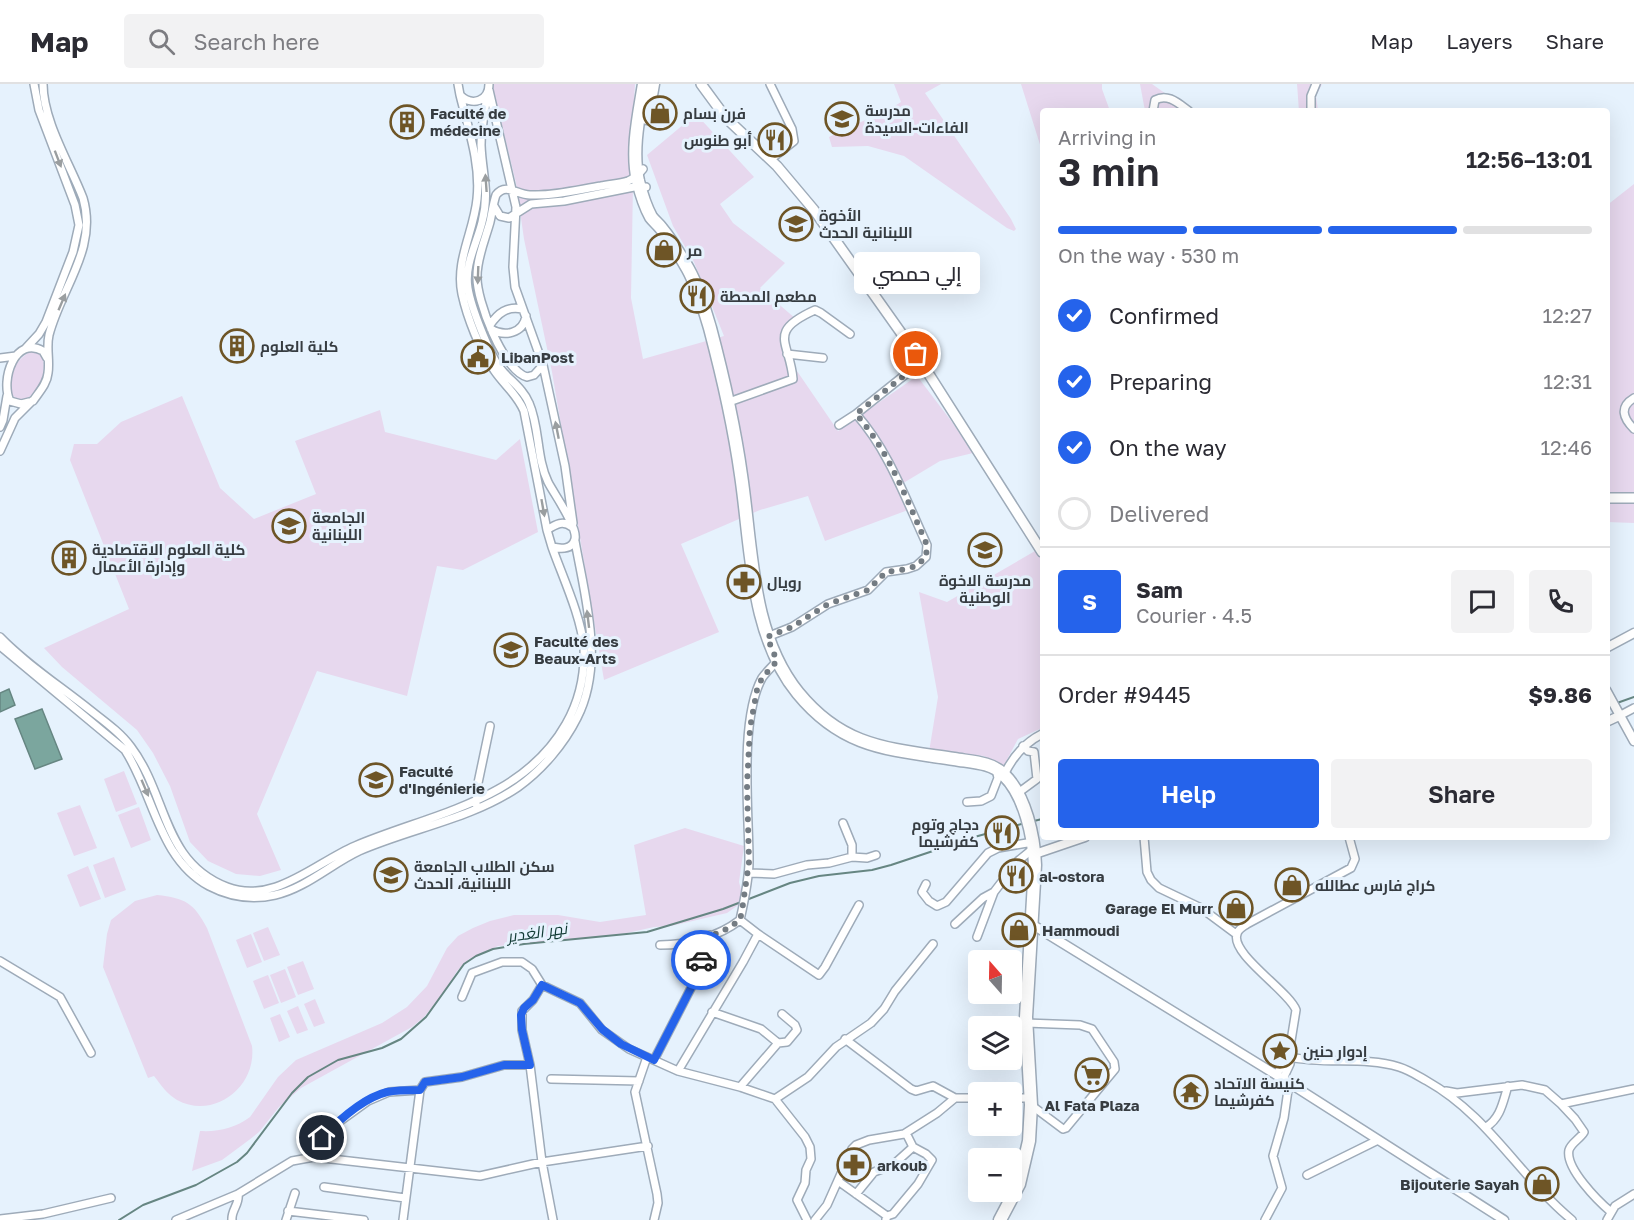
<!DOCTYPE html>
<html lang="en">
<head>
<meta charset="utf-8">
<style>
	body { margin:0; font-family:"Golos Text",Cairo,sans-serif; background:#f2f2f3; color:#2b2b33; height:100vh; display:flex; flex-direction:column; font-size:22px; white-space:nowrap }
	* { box-sizing:border-box; margin:0 }
	p { font-size:20px; color:#7c7c81 }
	.icon { flex:none; width:33px; height:33px; fill:none; stroke:currentColor; stroke-width:2; stroke-linecap:round; stroke-linejoin:round }
	.map { position:relative; flex:1; overflow:hidden }
	.drawer { position:absolute; left:1040px; top:24px; width:570px; height:732px; display:flex; flex-direction:column; background:#fff; border-radius:6px; box-shadow:0 6px 24px #0002 }
	.drawer>* { flex:none }
	.needle { width:39px; rotate:340deg }
	.buttons { position:absolute; left:968px; top:866px; display:grid; gap:12px }
	.buttons a { display:grid; place-items:center; width:54px; height:54px; border-radius:6px; background:#fff; box-shadow:0 6px 24px #0002; font-size:30px }
	.pin { position:absolute; display:grid; place-items:center; width:51px; height:51px; color:#fff; margin:-26px; border:3px solid #fff; border-radius:50%; box-shadow:0 2px 6px #0007 }
	.courier { position:absolute; display:grid; place-items:center; width:60px; height:60px; margin:-30px; border:4px solid #2563eb; border-radius:50%; background:#fff; color:#222; box-shadow:0 2px 8px #0007 }
	.bubble { position:absolute; height:42px; border-radius:6px; background:#fff; box-shadow:0 6px 24px #0002; font-size:20px; font-weight:600; line-height:42px; text-align:center }
	.headline em { font-style:normal; font-weight:600 }
	.headline div { display:flex; flex-direction:column-reverse }
	.headline { display:flex; align-items:center; justify-content:space-between; height:102px; padding:0 18px }
	h1 { font-size:39px; font-weight:600; line-height:45px }
	.bar { display:grid; grid-template-columns:repeat(4,1fr); gap:9px 6px; align-content:center; height:72px; padding:0 18px }
	.bar i { height:8px; border-radius:4px; background:#e1e1e2 }
	.bar .active { background:#2563eb }
	.bar p { grid-column:span 4 }
	.line { display:flex; align-items:center; gap:15px; padding:0 18px; border-top:2px solid #e1e1e2 }
	.line div { flex:1 }
	.round { display:grid; place-items:center; flex:none; width:63px; height:63px; border-radius:6px; background:#f2f2f3 }
	ol { padding:0 18px; list-style:none }
	li { display:flex; align-items:center; gap:18px; height:66px }
	li p { margin-inline-start:auto }
	li .icon { padding:6px; border-radius:50%; background:#2563eb; color:#fff; stroke-width:4 }
	li:last-child { color:#7c7c81 }
	li i { width:33px; height:33px; border:3px solid #e1e1e2; border-radius:50% }
	.action { display:flex; gap:12px; margin-top:auto; padding:12px 18px }
	.action a { flex:1; height:69px; border-radius:6px; background:#2563eb; color:#fff; font-size:24px; font-weight:600; line-height:69px; text-align:center }
	.action a+a { background:#f2f2f3; color:#2b2b33 }
	header { display:flex; align-items:center; gap:36px; box-sizing:border-box; height:84px; padding:0 30px; background:#fff; border-bottom:2px solid #e1e1e2 }
	header strong { font-size:28px }
	nav { display:flex; gap:33px; margin-inline-start:auto; font-size:21px }
	.search { width:420px; height:54px; background:#f2f2f3; display:flex; align-items:center; gap:15px; box-sizing:border-box; padding:0 21px; border-radius:6px; color:#7c7c81; font-size:22px }
	.map>svg:first-child { display:block }
	.green { fill:#e7d8ee }
	.water { fill:#7ba69e; stroke:#668682; stroke-width:1.5 }
	.lines { fill:none; stroke-linecap:round; stroke-linejoin:round }
	.stream { stroke:#668682; stroke-width:2 }
	.minor-casing { stroke:#9eabb9; stroke-width:10 }
	.tertiary-casing { stroke:#9eabb9; stroke-width:11 }
	.secondary-casing { stroke:#9eabb9; stroke-width:12 }
	.trunk-casing { stroke:#9eabb9; stroke-width:15 }
	.minor { stroke:#fff; stroke-width:7 }
	.tertiary { stroke:#fff; stroke-width:8 }
	.secondary { stroke:#fff; stroke-width:9 }
	.trunk { stroke:#fff; stroke-width:12 }
	.oneway { fill:#9a9ea0 }
	.done { stroke:#747c83; stroke-width:6; stroke-dasharray:0 10.8 }
	.route { stroke:#2563eb; stroke-width:8 }
	.labels { text-anchor:middle; dominant-baseline:central; stroke-width:6; stroke-linejoin:round; paint-order:stroke }
	.poi-label { font-size:15px; font-weight:bold; fill:#363c41; stroke:#e6f2fd; text-anchor:start }
	.water-label { font-size:16px; font-style:italic; fill:#113a34; stroke:#e6f2fd }
</style>
</head>
<body>
<header>
<strong>Map</strong>
<div class="search"><svg class="icon" aria-label="search" viewBox="0 0 24 24"><circle cx="10" cy="10" r="6"/><path d="M15 15l6 6"/></svg>Search here</div>
<nav><a>Map</a><a>Layers</a><a>Share</a></nav>
</header>
<div class="map">
<svg width="1634" height="1136" viewBox="0 0 1634 1136">
	<rect width="100%" height="100%" fill="#e6f2fd"/>
	<path class="green" d="M492,0H635L632,47L633,101L631,214L643,275L724,252L694,178L673,142L647,71L696,30L754,93L720,120L733,139L785,179L760,204L796,235L784,244L780,257L797,287L838,347L917,292L952,338L973,369L940,377L900,401L908,426L825,457L808,412L760,426L681,460L719,548L604,596L552,288L524,155L516,99Z
		M894,0H941L925,9L1011,135L1016,145L1014,147L1007,144L904,72L868,62L832,63L829,53L893,23L901,18Z
		M1021,0H1102V5L1110,27H1042V67Z
		M1140,0H1152L1190,27H1145Z
		M1297,0H1322L1316,12L1318,27H1299Z
		M1634,100V439L1607,438L1606,122Z
		M35,266L43,273C44,280 44,288 42,296C38,306 22,326 12,310C2,294 20,270 35,266Z
		M182,312L220,404L254,435L316,410L295,357L380,326L385,348L496,376L520,355L538,448L463,486L437,482L407,612L317,587L257,730L281,786L260,792L236,790L208,777L190,758L170,702L153,669L137,646L62,583L44,564L129,525L70,376L74,360H97L121,338Z
		M1042,463V644L1018,655L1002,685L984,672L929,668L938,613L919,508L947,518Z
		M124,687L137,720L116,728L104,695Z
		M80,721L97,764L74,772L57,729Z
		M139,723L151,756L131,764L118,731Z
		M685,744L744,762L739,798L744,817L727,829L671,842L654,843L618,851L498,862L469,875L457,887L443,910L424,933L412,943L301,1004L279,1023L259,1048L249,1056L222,1076L192,1087L200,1047C219,1048 235,1044 250,1033L278,993L296,976L382,939L407,923L427,902L447,864L458,852L473,844L490,837L514,831H558L600,838L646,831L634,761Z
		M114,773L126,806L105,814L93,781Z
		M88,782L101,815L80,823L67,791Z
		M157,811C185,814 194,819 207,844L252,962C257,1003 214,1036 177,1016C167,1010 161,1001 154,992L148,994L103,883L107,850L111,836L135,817Z
		M268,843L280,871L264,877L253,849Z
		M251,850L262,878L247,884L236,856Z
		M303,877L314,905L298,911L287,883Z
		M285,885L296,913L281,919L270,891Z
		M268,891L279,919L264,925L253,897Z
		M315,915L325,939L314,943L304,920Z
		M298,922L308,946L297,950L287,927Z
		M280,930L290,953L279,958L270,934Z"/>
	<path class="water" d="M9,605L15,621L0,628V609Z
		M42,625L62,675L35,685L15,635Z"/>
	<g class="lines">
		<path class="stream" d="M1617,619L1634,613
			M1034,737L1042,735
			M119,1136L143,1121L196,1101L237,1078L247,1069L292,1009L308,993L338,976L382,964L401,955L426,933L464,880L476,872L493,865L524,860L647,848L723,825L790,799L819,792L872,786L891,781L978,752L1025,739"/>
		<defs>
			<path id="minor" d="M43,0C43,37 70,80 83,114C98,165 61,204 49,251C46,264 50,276 48,289C47,300 39,308 33,317L21,320L10,317C0,296 15,251 43,267L47,274
				M458,0L460,11C472,23 489,17 489,0
				M770,0L792,45L794,57L771,75
				M489,6L516,123L513,183L515,203L543,281L565,382L573,439
				M460,11C468,44 481,80 477,115C474,147 455,177 462,210C467,233 480,267 494,286C504,301 517,310 524,327L547,446
				M487,11C485,27 481,45 481,61C482,90 490,107 482,138C477,159 464,181 468,204C471,223 489,269 500,284C509,296 523,304 529,319C540,344 536,373 548,398C554,410 578,443 575,455C572,466 561,465 552,463L547,446C556,440 563,436 572,443
				M1153,27L1155,16C1168,9 1178,19 1189,27
				M1311,27V12L1316,0
				M494,122L500,132L509,134L531,120L564,117L634,103H646
				M490,241C498,229 507,222 522,225
				M491,245C504,253 523,250 526,232
				M26,264L39,250L46,238L73,168L79,141L75,121L39,26L34,0
				M787,270L823,274
				M0,274L16,272
				M543,281L534,291L527,293C503,286 476,216 477,192C477,174 485,156 490,138C492,129 493,120 496,111C506,98 517,111 530,111C554,112 577,106 601,102C610,100 620,100 628,97C635,94 639,90 643,85
				M1634,314C1619,323 1623,334 1634,345
				M729,318L793,295C790,258 766,248 815,226L821,229L850,250
				M839,341L856,330
				M0,343L3,336L7,312
				M0,367L15,334L32,317
				M0,553C26,580 60,602 90,626C104,637 120,648 131,663C168,712 162,778 227,803C274,821 315,779 355,762C430,730 522,718 566,640C579,617 585,590 584,564C581,532 563,494 552,463
				M767,553L792,543L828,520L868,506L886,488L907,485L916,482L926,473L927,461C906,416 889,367 856,330L921,278
				M0,562L125,666C154,711 159,775 209,802C230,813 253,816 275,811C306,804 331,780 359,767C412,744 471,735 518,703C542,686 564,660 577,634C605,579 585,514 575,457
				M1619,632L1634,624
				M1004,691C1013,672 1024,659 1042,650
				M1018,709L1037,695L1034,668L1028,667L1023,662
				M967,718L981,717L991,712L998,694L996,685
				M476,720L478,699L490,642
				M843,739L852,761V773
				M1144,753L1147,788L1151,796L1159,804L1201,824L1236,850
				M749,789L774,790L807,781L829,779L852,773L867,774L876,771
				M926,800L922,808L929,817L937,822L946,818L988,769L998,764L1033,758
				M955,840L983,814L994,808L1018,777L1034,764
				M758,850L819,891L825,883L859,821
				M977,853L994,808
				M660,861C688,861 718,853 740,836C744,818 749,796 749,777C749,729 739,636 762,594C766,588 772,583 777,577
				M0,877L60,913L91,969
				M542,901L533,916L522,927V946L530,981L542,1078L553,1136
				M462,913L472,889L502,878H522L532,885L542,901L580,919L602,946L629,965L678,987L740,1003L775,1015L805,1053L810,1063L811,1075L806,1086L805,1099L797,1116L807,1136
				M712,928L761,945L778,959L740,1003
				M1026,939L1080,941L1092,945L1114,978L1115,985L1066,1044L1063,1045L1031,1021
				M845,955L911,1005L916,1007L933,1002L955,1014
				M778,959L787,958L797,946L795,941L782,930
				M647,973L635,1008L657,1110L658,1119L654,1136
				M1290,973C1325,981 1364,972 1399,983C1409,986 1418,992 1427,997C1489,1032 1519,1092 1572,1136
				M654,976L691,904L710,851
				M678,987L743,878L758,850L740,836
				M1276,991L1284,979L1289,976
				M551,995L639,997
				M1283,995L1290,980V963L1296,926C1289,907 1230,870 1237,850C1238,845 1243,843 1247,840L1351,784L1355,775L1349,753
				M1446,1007L1457,1009L1522,1001L1545,1006L1561,1020L1634,1005
				M1011,1014H1030
				M775,1015L808,993L836,963L871,939L884,925L895,907L933,860
				M1561,1020L1575,1035L1584,1048C1580,1055 1571,1059 1569,1066C1565,1084 1598,1117 1611,1128
				M1486,1043C1501,1034 1503,1017 1508,1002
				M314,1073L322,1054L332,1043L368,1017L389,1008L420,1006L425,998L462,993L504,981H530
				M1307,1091L1378,1056
				M838,1097L887,1132L886,1135
				M324,1103L405,1114
				M856,1110L874,1088L893,1081L913,1063L906,1049
				M288,1127L364,1136
				M887,1132L893,1130L918,1100L932,1076L926,1070L913,1063
				M0,1135L43,1130L111,1114
				M176,1136L238,1110L292,1077L314,1073L480,1092L542,1078L648,1062
				M232,1136C231,1126 240,1120 238,1110
				M286,1136L295,1109
				M403,1136L420,1006
				M815,1136L827,1121L852,1065L856,1061L869,1056L904,1050L937,1029L955,1014H978
				M1265,1136L1282,1104L1273,1072L1284,1034L1289,999
				M1607,1136L1615,1122L1634,1110"/>
			<path id="tertiary" d="M1606,564L1634,549
				M1606,606L1634,657
				M1606,638L1619,632
				M1035,770L1085,753
				M1033,841L1283,995L1504,1136"/>
			<path id="secondary" d="M701,0L726,34L777,82L814,126L916,270L1042,468
				M1606,414H1634"/>
			<path id="trunk" d="M644,0C639,31 631,66 638,97C641,109 645,122 651,133C654,137 658,140 661,144C671,156 680,171 688,185C698,203 704,224 710,244C723,293 734,341 741,391C752,464 750,550 798,609C843,664 888,665 954,675C971,678 992,678 1004,691C1025,711 1034,753 1035,781L1026,933L1031,1021L1029,1057L1019,1100L1000,1136
				M647,34L653,0"/>
		</defs>
		<use href="#minor" class="minor-casing"/>
		<use href="#tertiary" class="tertiary-casing"/>
		<use href="#secondary" class="secondary-casing"/>
		<use href="#trunk" class="trunk-casing"/>
		<use href="#minor" class="minor"/>
		<use href="#tertiary" class="tertiary"/>
		<use href="#secondary" class="secondary"/>
		<use href="#trunk" class="trunk"/>
	</g>
	<defs><path id="oneway-solid" d="M-6-.8H1V-3.2L6.5 0L1 3.2V.8H-6Z" transform="scale(1.5)"/></defs>
	<g class="oneway">
		<use href="#oneway-solid" transform="translate(58 75) rotate(69)"/>
		<use href="#oneway-solid" transform="translate(486 99) rotate(-94)"/>
		<use href="#oneway-solid" transform="translate(478 191) rotate(92)"/>
		<use href="#oneway-solid" transform="translate(62 218) rotate(-67)"/>
		<use href="#oneway-solid" transform="translate(557 346) rotate(-101)"/>
		<use href="#oneway-solid" transform="translate(543 424) rotate(80)"/>
		<use href="#oneway-solid" transform="translate(588 535) rotate(-97)"/>
		<use href="#oneway-solid" transform="translate(145 704) rotate(67)"/>
	</g>
	<g class="lines">
		<path class="done" d="M701,876L710,851L720,849L736,839L740,836L742,827L749,778L747,701L750,644L757,606L762,594L777,577L767,553L792,543L828,520L868,506L886,488L907,485L916,482L926,473L927,461C907,416 889,367 856,330L921,278L916,270"/>
		<path class="route" d="M322,1054C339,1036 363,1014 387,1008C397,1006 409,1006 420,1006L425,998L462,993L504,981H530L522,946L521,931L524,924L533,916L542,901L580,919L602,945L621,960L654,976L691,904L701,876"/>
	</g>
	<defs>
		<symbol id="shop-ring" viewBox="-11 -11 22 22"><circle r="9.5" fill="#e6f2fd" stroke="#6e5526" stroke-width="1.5"/><path d="M-5-2.5h2.3a2.7 3.5 0 0 1 5.4 0H5L5.5 6h-11ZM-1.5-2.5h3a1.5 2.3 0 0 0-3 0Z" fill="#6e5526"/></symbol>
		<symbol id="school-ring" viewBox="-11 -11 22 22"><circle r="9.5" fill="#e6f2fd" stroke="#6e5526" stroke-width="1.5"/><path d="M0-5L7-2L0 1L-7-2ZM-4 1L0 2.5L4 1V4Q0 6-4 4Z" fill="#6e5526"/></symbol>
		<symbol id="building-ring" viewBox="-11 -11 22 22"><circle r="9.5" fill="#e6f2fd" stroke="#6e5526" stroke-width="1.5"/><path d="M-4-6H4V6H1V3H-1V6H-4ZM-2.5-4.3h1.7v1.8h-1.7ZM.8-4.3h1.7v1.8H.8ZM-2.5-1h1.7V.8h-1.7ZM.8-1h1.7V.8H.8Z" fill="#6e5526"/></symbol>
		<symbol id="restaurant-ring" viewBox="-11 -11 22 22"><circle r="9.5" fill="#e6f2fd" stroke="#6e5526" stroke-width="1.5"/><path d="M-5-6h1v4h1v-4h1v4h1v-4h1v5L-1.5 .5V6h-2V.5L-5-1ZM5-6V6H3V1.5H1.5Q1.5-4 5-6Z" fill="#6e5526"/></symbol>
		<symbol id="civic-ring" viewBox="-11 -11 22 22"><circle r="9.5" fill="#e6f2fd" stroke="#6e5526" stroke-width="1.5"/><path d="M-.6-6.5H3V-4.5H.6V-3L4-1V1h2V6H-6V1h2V-1L-.6-3ZM-1.2 2.5V6h2.4V2.5Z" fill="#6e5526"/></symbol>
		<symbol id="university-ring" viewBox="-11 -11 22 22"><circle r="9.5" fill="#e6f2fd" stroke="#6e5526" stroke-width="1.5"/><path d="M0-5L7-2L0 1L-7-2ZM-4 1L0 2.5L4 1V4Q0 6-4 4Z" fill="#6e5526"/></symbol>
		<symbol id="pharmacy-ring" viewBox="-11 -11 22 22"><circle r="9.5" fill="#e6f2fd" stroke="#6e5526" stroke-width="1.5"/><path d="M-2-6h4v4h4v4h-4v4h-4v-4h-4v-4h4Z" fill="#6e5526"/></symbol>
		<symbol id="sight-ring" viewBox="-11 -11 22 22"><circle r="9.5" fill="#e6f2fd" stroke="#6e5526" stroke-width="1.5"/><path d="M0-6L1.8-2.2L6-1.7L2.9 1.2L3.7 5.4L0 3.3L-3.7 5.4L-2.9 1.2L-6-1.7L-1.8-2.2Z" fill="#6e5526"/></symbol>
		<symbol id="supermarket-ring" viewBox="-11 -11 22 22"><circle r="9.5" fill="#e6f2fd" stroke="#6e5526" stroke-width="1.5"/><path d="M-6-5.5h2.5l.6 2H6L4.5 2H-2.5L-4.4-4H-6ZM-1.5 3.2a1.3 1.3 0 1 0 .1 0ZM3 3.2a1.3 1.3 0 1 0 .1 0Z" fill="#6e5526"/></symbol>
		<symbol id="temple-ring" viewBox="-11 -11 22 22"><circle r="9.5" fill="#e6f2fd" stroke="#6e5526" stroke-width="1.5"/><path d="M0-6L5-2H3V0L6.5 2.5H4V6H1.5V3h-3V6H-4V2.5H-6.5L-3 0V-2H-5Z" fill="#6e5526"/></symbol>
	</defs>
	<g fill-rule="evenodd">
		<use href="#shop-ring" x="641" y="10" width="38" height="38"/>
		<use href="#school-ring" x="823" y="16" width="38" height="38"/>
		<use href="#building-ring" x="388" y="19" width="38" height="38"/>
		<use href="#restaurant-ring" x="756" y="37" width="38" height="38"/>
		<use href="#school-ring" x="777" y="121" width="38" height="38"/>
		<use href="#shop-ring" x="645" y="147" width="38" height="38"/>
		<use href="#restaurant-ring" x="678" y="193" width="38" height="38"/>
		<use href="#building-ring" x="218" y="243" width="38" height="38"/>
		<use href="#civic-ring" x="459" y="254" width="38" height="38"/>
		<use href="#university-ring" x="270" y="423" width="38" height="38"/>
		<use href="#school-ring" x="966" y="447" width="38" height="38"/>
		<use href="#building-ring" x="50" y="455" width="38" height="38"/>
		<use href="#pharmacy-ring" x="725" y="479" width="38" height="38"/>
		<use href="#university-ring" x="492" y="547" width="38" height="38"/>
		<use href="#university-ring" x="357" y="677" width="38" height="38"/>
		<use href="#restaurant-ring" x="983" y="730" width="38" height="38"/>
		<use href="#university-ring" x="372" y="772" width="38" height="38"/>
		<use href="#restaurant-ring" x="997" y="773" width="38" height="38"/>
		<use href="#shop-ring" x="1273" y="782" width="38" height="38"/>
		<use href="#shop-ring" x="1217" y="805" width="38" height="38"/>
		<use href="#shop-ring" x="1000" y="827" width="38" height="38"/>
		<use href="#sight-ring" x="1261" y="948" width="38" height="38"/>
		<use href="#supermarket-ring" x="1073" y="972" width="38" height="38"/>
		<use href="#temple-ring" x="1172" y="989" width="38" height="38"/>
		<use href="#pharmacy-ring" x="835" y="1062" width="38" height="38"/>
		<use href="#shop-ring" x="1523" y="1081" width="38" height="38"/>
	</g>
	<g class="labels">
		<g class="poi-label">
			<text x="865" y="26">مدرسة<tspan x="865" dy="17">الفاءات-السيدة</tspan></text>
			<text x="430" y="29">Faculté de<tspan x="430" dy="17">médecine</tspan></text>
			<text x="683" y="29">فرن بسام</text>
			<text x="752" y="56" text-anchor="end">أبو طنوس</text>
			<text x="819" y="131">الأخوة<tspan x="819" dy="17">اللبنانية الحدث</tspan></text>
			<text x="687" y="166">مر</text>
			<text x="720" y="212">مطعم المحطة</text>
			<text x="260" y="262">كلية العلوم</text>
			<text x="501" y="273">LibanPost</text>
			<text x="312" y="433">الجامعة<tspan x="312" dy="17">اللبنانية</tspan></text>
			<text x="92" y="465">كلية العلوم الاقتصادية<tspan x="92" dy="17">وإدارة الأعمال</tspan></text>
			<text x="985" y="496" text-anchor="middle">مدرسة الاخوة<tspan x="985" dy="17">الوطنية</tspan></text>
			<text x="767" y="498">رويال</text>
			<text x="534" y="557">Faculté des<tspan x="534" dy="17">Beaux-Arts</tspan></text>
			<text x="399" y="687">Faculté<tspan x="399" dy="17">d'Ingénierie</tspan></text>
			<text x="979" y="740" text-anchor="end">دجاج وتوم<tspan x="979" dy="17">كفرشيما</tspan></text>
			<text x="414" y="782">سكن الطلاب الجامعة<tspan x="414" dy="17">اللبنانية، الحدث</tspan></text>
			<text x="1039" y="792">al-ostora</text>
			<text x="1315" y="801">كراج فارس عطالله</text>
			<text x="1213" y="824" text-anchor="end">Garage El Murr</text>
			<text x="1042" y="846">Hammoudi</text>
			<text x="1303" y="967">إدوار حنين</text>
			<text x="1214" y="999">كنيسة الاتحاد<tspan x="1214" dy="17">كفرشيما</tspan></text>
			<text x="1092" y="1021" text-anchor="middle">Al Fata Plaza</text>
			<text x="877" y="1081">arkoub</text>
			<text x="1519" y="1100" text-anchor="end">Bijouterie Sayah</text>
		</g>
		<g class="water-label">
			<text transform="translate(537 848) rotate(-8)">نهر الغدير</text>
		</g>
	</g>
</svg>
<div class="buttons">
<a><svg class="needle" viewBox="-14 -14 28 28"><path d="M0-13l5 13h-10z" fill="#e53935"/><path d="M0 13l5-13h-10z" fill="#7c7c81"/></svg></a>
<a><svg class="icon" aria-label="layers" viewBox="0 0 24 24"><path d="M12 4l9 5-9 5-9-5zM3 14l9 5 9-5"/></svg></a>
<a>+</a>
<a>−</a>
</div>
<div class="pin" style="left:916px;top:270px;background:#ea580c"><svg class="icon" aria-label="bag" viewBox="0 0 24 24"><path d="M5 8h14l-1 12H6zM9 8a3 3 0 0 1 6 0"/></svg></div>
<div class="pin" style="left:322px;top:1054px;background:#1f2937"><svg class="icon" aria-label="home" viewBox="0 0 24 24"><path d="M3 11l9-7 9 7M6 9v11h12V9"/></svg></div>
<div class="courier" style="left:701px;top:876px"><svg class="icon" aria-label="car" viewBox="0 0 24 24"><path d="M5 17H2v-5l4-1 3-4h7l3 4 3 1v5h-3M9 17h6M6 11h13"/><circle cx="7" cy="17" r="2"/><circle cx="17" cy="17" r="2"/></svg></div>
<div class="bubble" style="left:854px;top:168px;width:126px">إلي حمصي</div>
<section class="drawer">
<div class="headline"><div><h1>3 min</h1><p>Arriving in</p></div><em>12:56–13:01</em></div>
<div class="bar"><i class="active"></i><i class="active"></i><i class="active"></i><i></i><p>On the way · 530 m</p></div>
<ol>
<li><svg class="icon" aria-label="check" viewBox="0 0 24 24"><path d="M5 12l5 5 9-10"/></svg>Confirmed<p>12:27</p></li>
<li><svg class="icon" aria-label="check" viewBox="0 0 24 24"><path d="M5 12l5 5 9-10"/></svg>Preparing<p>12:31</p></li>
<li><svg class="icon" aria-label="check" viewBox="0 0 24 24"><path d="M5 12l5 5 9-10"/></svg>On the way<p>12:46</p></li>
<li><i></i>Delivered</li>
</ol>
<div class="line" style="height:108px"><b class="round" style="background:#2563eb;color:#fff">S</b><div><b>Sam</b><p>Courier · 4.5</p></div><a class="round"><svg class="icon" aria-label="chat" viewBox="0 0 24 24"><path d="M4 5h16v11H9l-5 4z"/></svg></a><a class="round"><svg class="icon" aria-label="phone" viewBox="0 0 24 24"><path d="M5 4h4l2 5-3 2q2 4 5 5l2-3 5 2v4C11 20 4 13 5 4z"/></svg></a></div>
<div class="line" style="height:78px"><div>Order #9445</div><b>$9.86</b></div>
<div class="action"><a>Help</a><a>Share</a></div>
</section>
</div>
</body>
</html>
